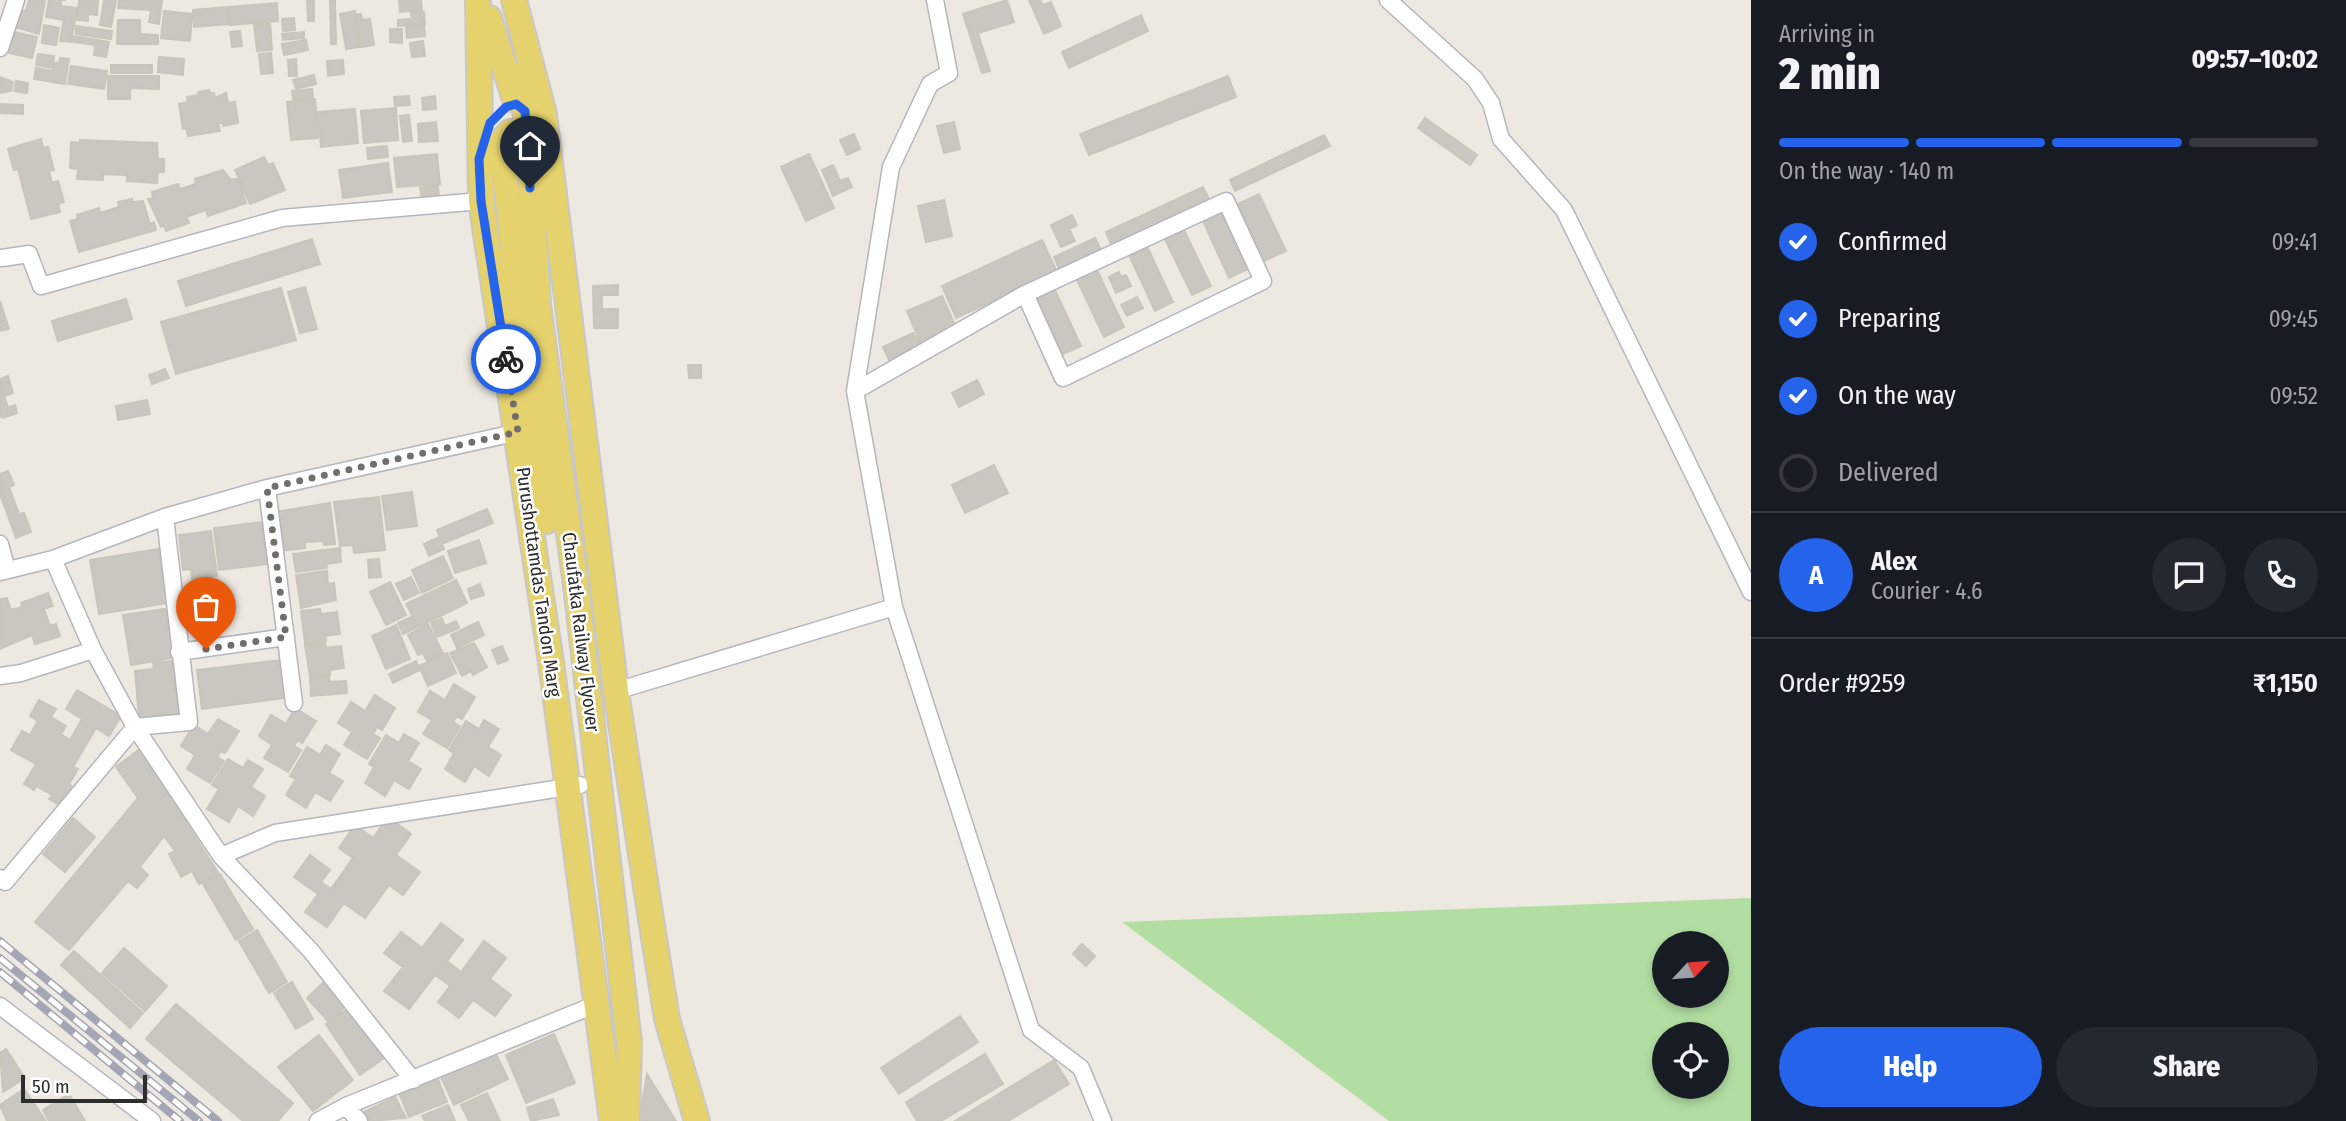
<!DOCTYPE html>
<html lang="en">
<head>
<meta charset="utf-8">
<style>
	body { margin:0; font-family:"Fira Sans Condensed",sans-serif; background:#242831; color:#f1f3f6; height:100vh; display:flex; flex-direction:column; font-size:26px; white-space:nowrap }
	* { box-sizing:border-box; margin:0 }
	p { font-size:23px; color:#9ea1a6 }
	.icon { flex:none; width:38px; height:38px; fill:none; stroke:currentColor; stroke-width:2; stroke-linecap:round; stroke-linejoin:round }
	.map { position:relative; flex:1; overflow:hidden }
	.drawer { display:flex; flex-direction:column; background:#171b24; width:595px }
	.drawer>* { flex:none }
	.needle { width:46px; rotate:64deg }
	.fabs { position:absolute; left:1652px; top:931px; display:grid; gap:14px }
	.fabs a { display:grid; place-items:center; width:77px; height:77px; border-radius:50%; background:#171b24; box-shadow:0 4px 10px #0003; font-size:35px }
	.scale { position:absolute; left:21px; bottom:18px; width:126px; box-sizing:border-box; padding-left:7px; border:4px solid #2d2d2d; border-top:0; font-size:19px; line-height:24px; white-space:nowrap; color:#2d2d2d; -webkit-text-stroke:5px #fff; paint-order:stroke }
	.pin { position:absolute; display:grid; place-items:center; width:60px; height:60px; color:#fff; margin:-72px -30px; border-radius:50% 50% 50% 0; rotate:-45deg; box-shadow:0 0 7px #0007 }
	.pin .icon { rotate:45deg }
	.courier { position:absolute; display:grid; place-items:center; width:70px; height:70px; margin:-35px; border:5px solid #2563eb; border-radius:50%; background:#fff; color:#222; box-shadow:0 2px 9px #0007 }
	.summary em { font-style:normal; font-weight:800 }
	.summary div { display:flex; flex-direction:column-reverse }
	.summary { display:flex; align-items:center; justify-content:space-between; height:119px; padding:0 28px }
	h1 { font-size:46px; font-weight:800; line-height:52px }
	.bar { display:grid; grid-template-columns:repeat(4,1fr); gap:10px 7px; align-content:center; height:84px; padding:0 28px }
	.bar i { height:9px; border-radius:5px; background:#363941 }
	.bar .current { background:#2563eb }
	.bar p { grid-column:span 4 }
	.line { display:flex; align-items:center; gap:18px; padding:0 28px; border-top:2px solid #363941 }
	.line div { flex:1 }
	.round { display:grid; place-items:center; flex:none; width:74px; height:74px; border-radius:37px; background:#242831 }
	ol { padding:0 28px; list-style:none }
	li { display:flex; align-items:center; gap:21px; height:77px }
	li p { margin-inline-start:auto }
	li .icon { padding:7px; border-radius:50%; background:#2563eb; color:#fff; stroke-width:4 }
	li:last-child { color:#9ea1a6 }
	li i { width:38px; height:38px; border:4px solid #363941; border-radius:50% }
	.button { display:flex; gap:14px; margin-top:auto; padding:14px 28px }
	.button a { flex:1; height:80px; border-radius:42px; background:#2563eb; color:#fff; font-size:28px; font-weight:800; line-height:80px; text-align:center }
	.button a+a { background:#242831; color:#f1f3f6 }
	main { display:flex; flex:1; min-height:0 }
	.map>svg:first-child { display:block }
	.green { fill:#b2dea2; fill-rule:evenodd }
	.building { fill:#c9c7bf; stroke:#c9c5ba; stroke-width:2 }
	.lines { fill:none; stroke-linecap:round; stroke-linejoin:round }
	.minor-casing { stroke:#b4b6bf; stroke-width:19 }
	.primary-casing { stroke:#c8c8c8; stroke-width:28 }
	.minor { stroke:#fff; stroke-width:16 }
	.primary { stroke:#e6d26d; stroke-width:24 }
	.rail-casing { stroke:#a4a5b5; stroke-width:8 }
	.rail { stroke:#fff; stroke-width:5; stroke-dasharray:16; stroke-linecap:butt }
	.done { stroke:#706f6c; stroke-width:7; stroke-dasharray:0 12.6 }
	.route { stroke:#2563eb; stroke-width:9 }
	.labels { text-anchor:middle; dominant-baseline:central; stroke-width:5; stroke-linejoin:round; paint-order:stroke }
	.street-label { font-size:19px; fill:#2d2d2d; stroke:#fff }
</style>
</head>
<body>
<main>
<div class="map">
<svg width="1751" height="1121" viewBox="0 0 1751 1121">
	<rect width="100%" height="100%" fill="#ede9e1"/>
	<path class="green" d="M1751,898V1121H1389L1122,922ZM1664,943H1717V996H1664ZM1664,1034H1717V1087H1664Z"/>
	<path class="building" d="M29,0H45L39,34L15,27L18,10L26,11Z
		M49,0H66H61V6L77,8L71,42L60,41L64,20L46,17Z
		M79,0H98L97,15L88,14V21L77,20Z
		M104,0H116L111,27L100,25Z
		M119,0H162L159,24L149,22L151,10L118,8Z
		M307,0H314V21H308Z
		M330,0H335L336,44H331Z
		M399,0H421L422,10L400,12Z
		M1007,0L1014,22L978,33L990,71L982,73L963,14Z
		M1029,0H1040L1043,5L1051,2L1061,26L1044,34Z
		M277,3L278,21L230,25L229,7Z
		M227,7L228,24L194,27L193,10Z
		M164,11L192,14L190,41L161,38Z
		M355,11L360,47L346,49L340,14Z
		M424,12L425,24L398,26V20L412,19L411,13Z
		M361,14L362,20L370,19L374,45L361,47L356,15Z
		M1141,15L1148,31L1069,68L1062,52Z
		M294,18L295,30L283,31L282,19Z
		M118,20H140V34L158,35V44H117Z
		M270,23L272,50L257,51L254,24Z
		M44,25L59,28L56,45L42,43Z
		M76,26L112,31L111,39L76,34Z
		M424,26L425,36L407,38L406,27Z
		M390,29H402V43L390,42Z
		M240,31L242,46L232,47L230,32Z
		M14,32L37,37L32,58L9,53Z
		M304,32V38L283,40L282,34Z
		M73,36L109,42L106,57L94,55L95,45L73,42Z
		M306,40L308,50L284,55L282,44Z
		M423,41L425,56L412,57L410,43Z
		M271,53L273,73L261,74L259,54Z
		M38,54L54,56L53,68L36,65Z
		M159,57L184,59L183,75L158,72Z
		M60,58L69,59L65,84L34,79L36,68L53,71L54,62L59,63Z
		M296,59L297,76H289L288,60Z
		M343,60L344,74L328,76L327,61Z
		M111,65H152V73H111Z
		M71,66L107,71L104,89L68,84Z
		M314,75L316,84L296,89L293,80Z
		M108,76H159V89L130,88V99H108Z
		M1228,76L1236,97L1089,155L1080,134Z
		M0,77L13,82L11,91L0,93Z
		M16,81L28,83L27,93L14,91Z
		M312,89L313,98L293,99L292,91Z
		M209,90L210,93H214L215,98L226,93L228,103L235,102L238,123L223,126V123H218L220,131L188,136L186,128L183,129L179,104L188,102L187,97L199,95L198,92Z
		M409,96L410,105L395,106L394,97Z
		M435,96L436,109L423,110L422,98Z
		M315,99L318,138L291,140L287,102Z
		M0,104L23,105V114L0,113Z
		M396,108L398,140L364,143L361,111Z
		M355,109L358,143L321,147L318,112Z
		M409,115L412,141L403,142L400,116Z
		M1425,118L1477,155L1470,165L1418,128Z
		M436,122L438,141L419,142L418,124Z
		M954,122L960,149L944,153L937,126Z
		M854,134L860,149L847,155L840,140Z
		M1324,135L1330,146L1235,191L1230,180Z
		M41,139L43,148L48,147L54,170L49,171L52,183L58,181L64,202L58,204L60,212L31,219L18,169L14,170L8,149Z
		M80,140L157,143L158,159H164V172H158L157,183L127,181V175L103,174V180L77,179L78,169L70,168L71,142L80,143Z
		M387,146L388,157L368,159L367,148Z
		M437,154L440,184L397,187L394,158Z
		M809,154L834,208L806,221L781,167Z
		M264,157L268,165L273,163L285,190L250,204L235,170Z
		M388,163L392,192L343,198L339,170Z
		M833,165L840,181L848,178L852,187L833,196L822,170Z
		M223,170L231,180L238,178L246,203L208,216L206,210L186,217L189,223L166,231L164,225L161,227L148,199L153,198L152,192L178,184L180,189L196,184L195,179Z
		M438,186L439,198L422,200L420,188Z
		M1203,187L1211,203L1113,249L1106,232Z
		M1259,194L1286,251L1264,261L1238,204Z
		M132,199V202L143,201L150,224L154,222L156,230L79,252L70,221L78,219L77,215L99,208L100,213L119,207L118,202Z
		M944,200L952,236L926,242L918,206Z
		M1224,211L1250,268L1229,278L1203,221Z
		M1072,215L1077,225L1069,229L1075,241L1061,247L1051,225Z
		M1184,230L1211,286L1192,295L1165,239Z
		M1095,238L1102,252L1060,271L1054,257Z
		M312,239L320,264L186,306L178,281Z
		M1042,240L1057,272L956,318L942,286Z
		M1147,246L1173,302L1155,311L1129,255Z
		M1096,268L1124,327L1104,337L1076,278Z
		M1119,272L1121,277L1126,275L1131,286L1116,293L1109,277Z
		M618,285V295H602V309H618V328H594L593,286Z
		M305,287L317,329L300,333L288,292Z
		M281,288L296,340L176,374L161,322Z
		M1054,288L1081,346L1061,355L1035,298Z
		M942,296L957,330L921,345L907,311Z
		M1137,297L1143,308L1127,316L1121,305Z
		M126,299L132,319L58,341L52,321Z
		M0,301L9,329L0,331Z
		M913,333L920,346L889,360L883,347Z
		M688,365H701V378H689Z
		M165,369L169,378L152,384L149,375Z
		M8,376L13,393L4,396L8,408L15,405L17,413L3,418L0,416V379Z
		M977,380L984,394L959,407L952,393Z
		M147,400L150,414L118,420L116,406Z
		M994,465L1008,493L965,513L952,485Z
		M8,471L14,485L9,487L19,514L24,513L31,532L16,538L0,494V474Z
		M412,492L417,526L387,530L382,496Z
		M379,497L385,550L354,553L353,545L340,546L334,502Z
		M330,503L335,544L324,545V541L305,542V548L280,551L276,512Z
		M487,509L493,523L442,544L437,530Z
		M262,522L268,564L219,570L214,528Z
		M211,531L217,576L192,579L191,569L183,570L179,535Z
		M439,537L444,549L429,556L424,544Z
		M479,540L486,563L455,573L448,551Z
		M340,548L341,562L326,564L327,568L296,572L293,554Z
		M159,549L168,603L99,614L90,560Z
		M443,556L453,578L422,593L412,570Z
		M379,559L381,577L369,578L368,560Z
		M327,571L328,584L334,583L336,600L301,608L296,575Z
		M411,577L419,593L404,600L396,584Z
		M456,580L467,603L418,627L406,604Z
		M390,582L406,615L386,625L370,592Z
		M480,584L484,595L471,599L468,589Z
		M48,593L53,606L44,609L50,626L56,624L60,636L35,644L32,635L0,649V599L7,598L11,610L22,607L21,603Z
		M165,609L173,658L131,665L123,615Z
		M320,609L321,614L337,612L340,634L325,636L326,641L305,643L301,611Z
		M411,617L416,628L403,634L398,623Z
		M442,618L445,626L456,621L459,628L437,637L431,623Z
		M478,622L484,635L457,648L451,635Z
		M428,624L443,653L427,661L423,653L418,655L408,635Z
		M396,625L410,659L386,669L372,636Z
		M325,643L326,648L341,646L344,668L330,670V675L310,677L305,645Z
		M474,643L487,667L473,675L471,671L462,676L450,653Z
		M502,646L508,660L498,664L492,650Z
		M447,653L456,673L428,686L419,666Z
		M281,660L285,698L202,709L197,670Z
		M173,661L178,715L139,718L135,671L154,669L153,663Z
		M416,661L420,670L393,683L389,674Z
		M329,677L330,682L346,681L347,693L311,696L310,679Z
		M454,684L475,697L462,719L457,716L453,722L460,726L447,748L423,734L432,720L418,712L430,691L445,700Z
		M77,690L121,716L109,736L96,728L73,767L78,769L69,784L72,787L61,806L49,799L52,795L36,786L34,790L24,784L36,764L11,750L22,731L30,735L38,721L30,716L39,700L56,709L51,717L66,726L61,734L70,740L82,719L66,709Z
		M375,695L395,708L382,730L377,727L373,734L380,738L367,759L344,745L352,732L338,723L351,702L365,711Z
		M295,708L316,721L302,743L298,740L294,746L301,750L288,772L264,758L272,745L259,736L271,715L286,724Z
		M218,719L239,731L225,753L221,751L217,757L224,761L210,783L187,769L195,755L181,746L194,725L208,734Z
		M484,720L499,729L488,747L501,755L489,776L474,766L465,782L445,769L454,753L449,750L466,721L479,729Z
		M404,734L419,743L408,761L421,769L409,789L394,780L385,796L365,783L374,767L369,764L386,735L399,743Z
		M326,745L340,754L329,773L343,781L330,801L315,792L306,808L286,795L296,779L290,776L307,747L320,755Z
		M140,749L218,873L199,884L192,871L181,877L169,854L175,851L164,836L140,867L148,875L137,888L128,881L69,950L35,922L138,798L116,767Z
		M228,759L243,768L248,760L263,769L251,787L265,796L253,816L238,806L229,822L207,809L219,789L212,785Z
		M388,817L411,834L396,855L420,872L403,895L389,885L365,918L344,903L327,927L305,912L318,894L294,877L310,855L330,870L321,882L331,889L353,858L339,848L355,825L373,838Z
		M73,818L95,837L65,872L43,854Z
		M220,874L253,929L236,940L203,884Z
		M441,923L463,940L447,961L461,972L484,941L506,958L490,979L511,995L495,1016L473,1000L459,1018L438,1002L450,986L435,975L409,1009L384,991L403,967L384,953L401,932L422,948Z
		M257,930L287,982L269,993L239,941Z
		M1082,944L1095,956L1086,966L1073,954Z
		M124,948L167,986L145,1011L102,973Z
		M74,951L143,1013L130,1028L61,965Z
		M325,981L347,1005L329,1022L307,998Z
		M292,982L313,1019L296,1029L274,993Z
		M176,1004L293,1103L278,1121H243L146,1039Z
		M349,1008L384,1058L360,1075L326,1024Z
		M960,1016L978,1042L899,1094L881,1068Z
		M554,1034L575,1083L526,1103L506,1055Z
		M319,1035L353,1080L313,1111L278,1067Z
		M6,1049L25,1078L3,1092L0,1053Z
		M495,1052L508,1079L454,1105L441,1077Z
		M985,1054L1003,1084L941,1121H917L906,1102Z
		M1054,1060L1069,1084L1008,1121H955Z
		M647,1074L676,1121H639Z
		M437,1077L447,1102L409,1117L399,1093Z
		M24,1089L46,1121H7L0,1105Z
		M487,1093L500,1121H469L461,1105Z
		M69,1094L85,1121H49L43,1110Z
		M395,1097L406,1118L369,1121L364,1112Z
		M553,1099L559,1115L531,1121L527,1108Z
		M448,1105L455,1121H425L422,1116Z"/>
	<g class="lines">
		<defs>
			<path id="minor" d="M935,0L949,73L930,84L891,167L855,391L894,607L1031,1030L1081,1068L1103,1121
				M1388,0L1475,79L1491,103L1501,139L1564,210L1751,592
				M0,48L16,0
				M2,258L29,254L41,286L282,218L481,201
				M855,391L1025,294L1226,201L1263,281L1063,378L1025,294
				M267,488L294,703
				M165,517L189,722L135,727L221,856L311,951L413,1080
				M0,544L7,570
				M0,572L53,559L165,517L267,488L523,431
				M179,652L286,637
				M0,676L21,673L93,650
				M616,691L894,607
				M221,856L275,833L580,785
				M0,878L5,882L135,727L93,650L53,559
				M0,1006L152,1121
				M318,1121L346,1106
				M359,1121L346,1106L597,1004"/>
			<path id="primary" d="M478,0L481,201L551,662L612,1121
				M514,0L544,114L616,691L650,913L667,1019L697,1121
				M489,18L515,100
				M521,75L529,144L538,304L576,586L629,1042L627,1121
				M529,144L523,133L510,132L503,140V156L522,327L547,521"/>
		</defs>
		<use href="#minor" class="minor-casing"/>
		<use href="#primary" class="primary-casing"/>
		<use href="#minor" class="minor"/>
		<use href="#primary" class="primary"/>
		<defs>
			<path id="rail" d="M0,941L218,1121
				M0,958L199,1121
				M0,972L180,1121"/>
		</defs>
		<use href="#rail" class="rail-casing"/>
		<use href="#rail" class="rail"/>
	</g>
	<g class="lines">
		<path class="done" d="M206,649L286,637L267,488L518,432L506,359"/>
		<path class="route" d="M506,359L481,201L479,159L490,123L506,107L516,104L525,111L530,188"/>
	</g>
	<g class="labels">
		<g class="street-label">
			<text transform="translate(539 582) rotate(82)">Purushottamdas Tandon Marg</text>
			<text transform="translate(581 632) rotate(83)">Chaufatka Railway Flyover</text>
		</g>
	</g>
</svg>
<div class="fabs">
<a><svg class="needle" viewBox="-14 -14 28 28"><path d="M0-13l5 13h-10z" fill="#e53935"/><path d="M0 13l5-13h-10z" fill="#9ea1a6"/></svg></a>
<a><svg class="icon" aria-label="locate" viewBox="0 0 24 24"><circle cx="12" cy="12" r="6"/><path d="M12 2v4M12 18v4M2 12h4M18 12h4"/></svg></a>
</div>
<div class="scale">50 m</div>
<div class="pin" style="left:206px;top:649px;background:#ea580c"><svg class="icon" aria-label="bag" viewBox="0 0 24 24"><path d="M5 8h14l-1 12H6zM9 8a3 3 0 0 1 6 0"/></svg></div>
<div class="pin" style="left:530px;top:188px;background:#1f2937"><svg class="icon" aria-label="home" viewBox="0 0 24 24"><path d="M3 11l9-7 9 7M6 9v11h12V9"/></svg></div>
<div class="courier" style="left:506px;top:359px"><svg class="icon" aria-label="bike" viewBox="0 0 24 24"><circle cx="6" cy="16" r="4"/><circle cx="18" cy="16" r="4"/><path d="M6 16l4-8h5l3 8M10 8l3 8H6M13 5h3"/></svg></div>
</div>
<section class="drawer">
<div class="summary"><div><h1>2 min</h1><p>Arriving in</p></div><em>09:57–10:02</em></div>
<div class="bar"><i class="current"></i><i class="current"></i><i class="current"></i><i></i><p>On the way · 140 m</p></div>
<ol>
<li><svg class="icon" aria-label="check" viewBox="0 0 24 24"><path d="M5 12l5 5 9-10"/></svg>Confirmed<p>09:41</p></li>
<li><svg class="icon" aria-label="check" viewBox="0 0 24 24"><path d="M5 12l5 5 9-10"/></svg>Preparing<p>09:45</p></li>
<li><svg class="icon" aria-label="check" viewBox="0 0 24 24"><path d="M5 12l5 5 9-10"/></svg>On the way<p>09:52</p></li>
<li><i></i>Delivered</li>
</ol>
<div class="line" style="height:126px"><b class="round" style="background:#2563eb;color:#fff">A</b><div><b>Alex</b><p>Courier · 4.6</p></div><a class="round"><svg class="icon" aria-label="chat" viewBox="0 0 24 24"><path d="M4 5h16v11H9l-5 4z"/></svg></a><a class="round"><svg class="icon" aria-label="phone" viewBox="0 0 24 24"><path d="M5 4h4l2 5-3 2q2 4 5 5l2-3 5 2v4C11 20 4 13 5 4z"/></svg></a></div>
<div class="line" style="height:91px"><div>Order #9259</div><b>₹1,150</b></div>
<div class="button"><a>Help</a><a>Share</a></div>
</section>
</main>
</body>
</html>
